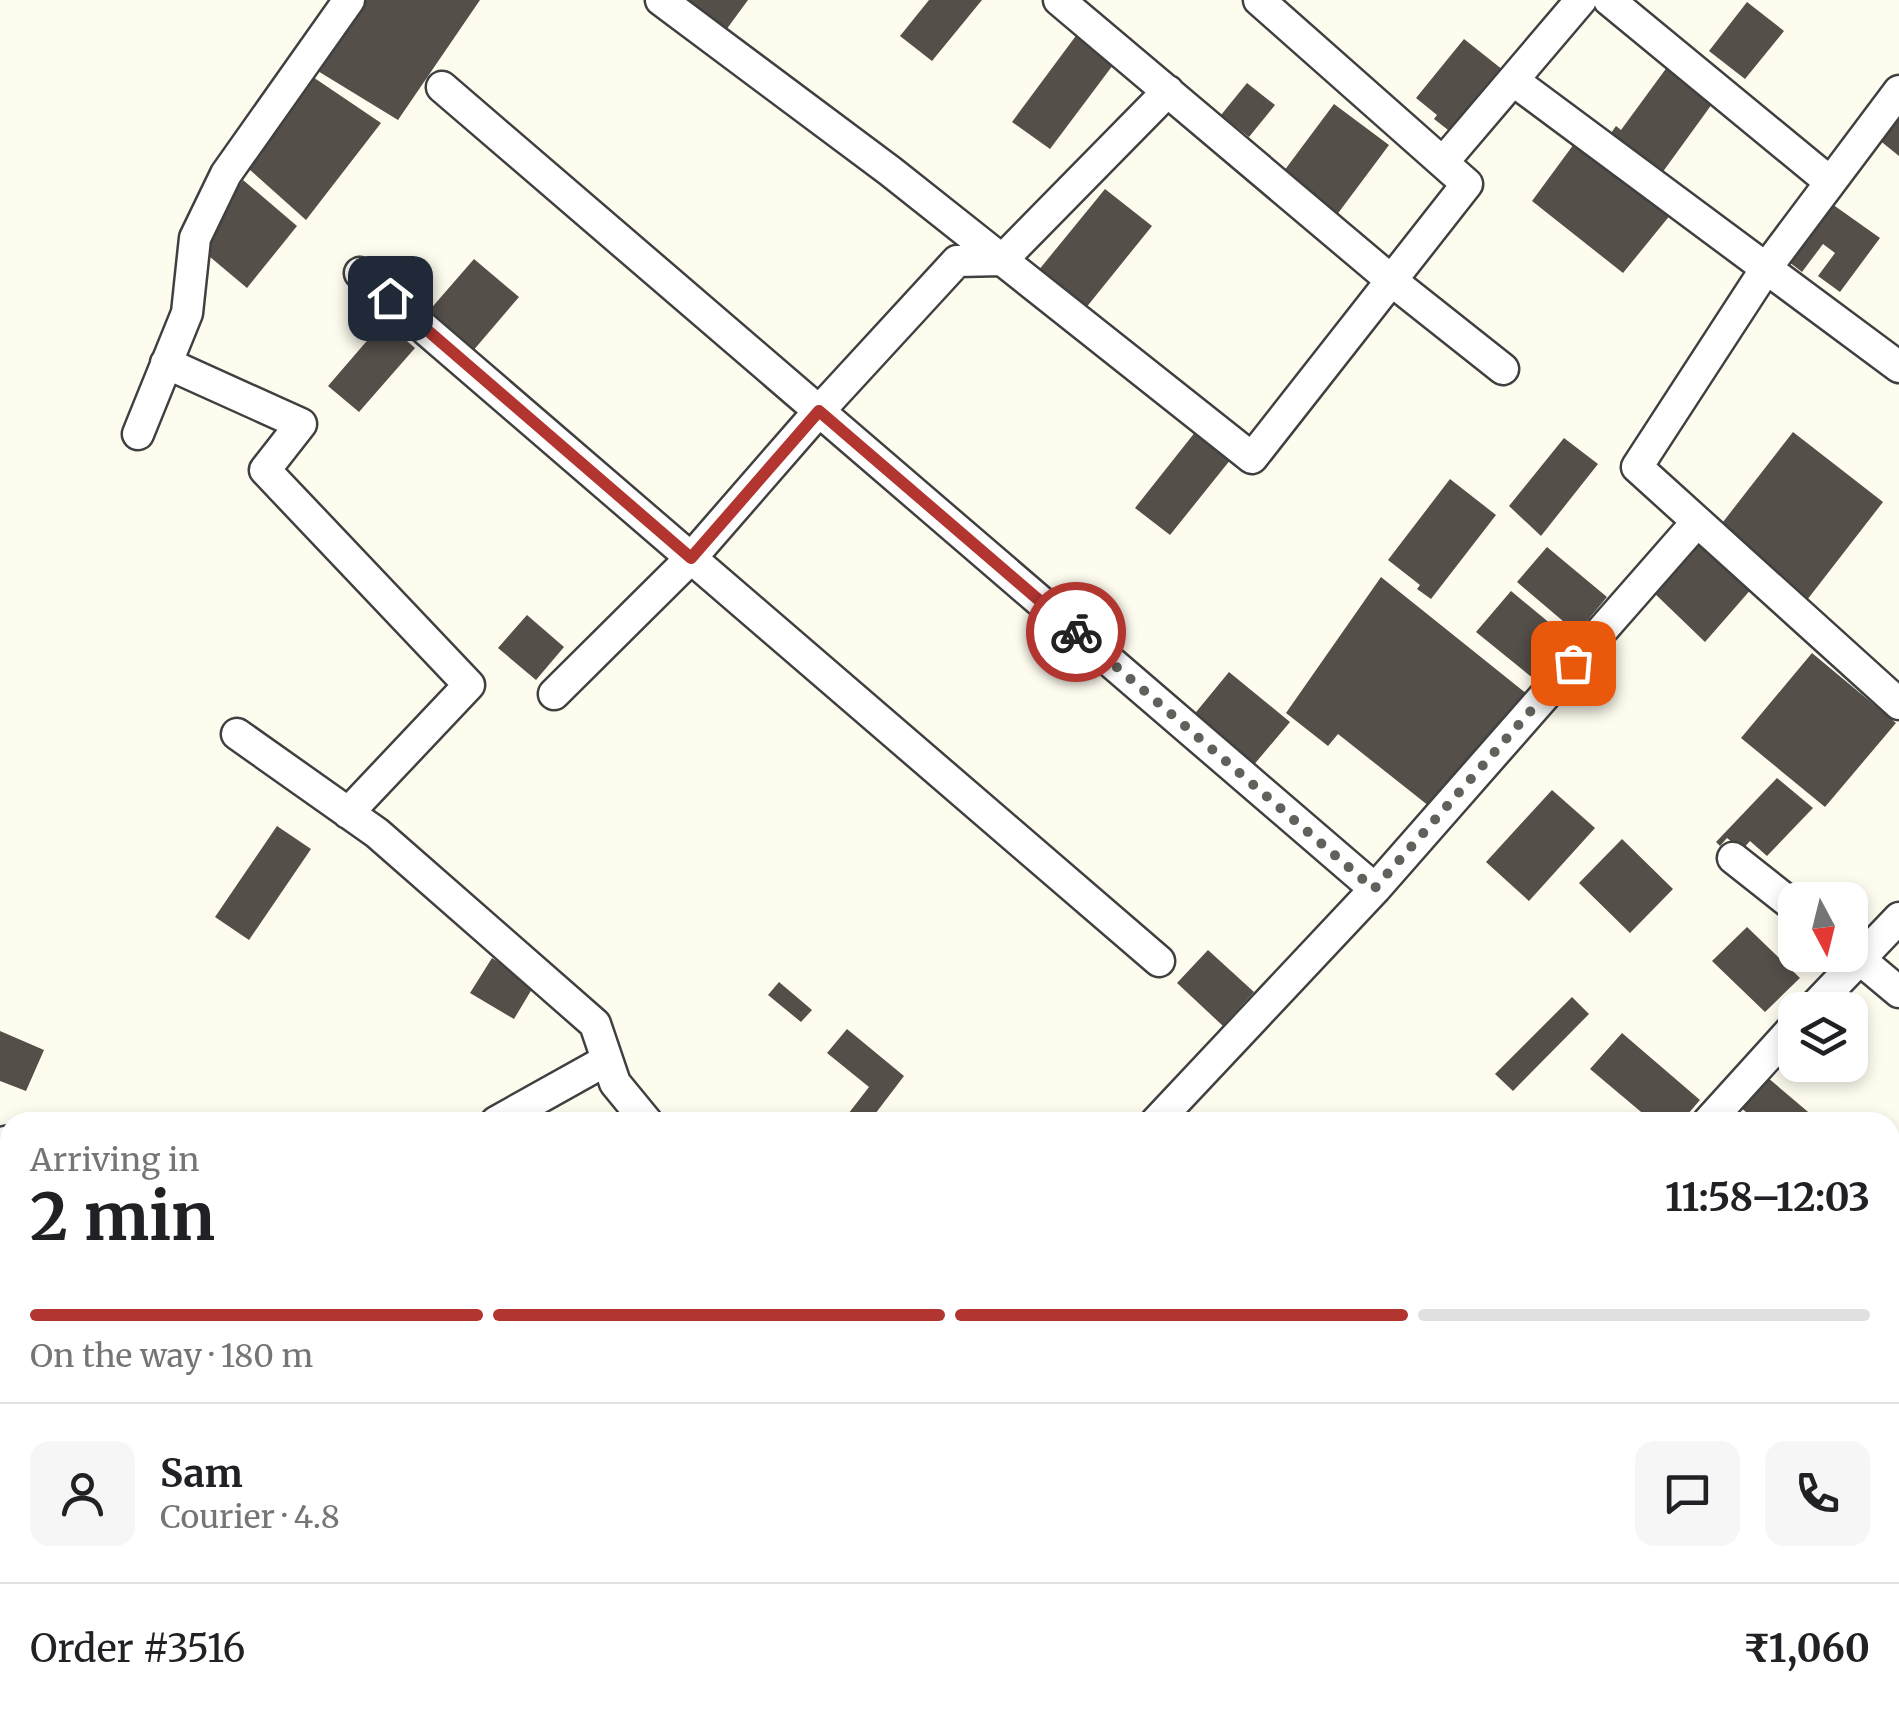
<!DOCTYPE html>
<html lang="en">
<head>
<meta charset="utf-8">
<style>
	body { margin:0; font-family:Merriweather,serif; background:#f6f6f6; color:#202124; height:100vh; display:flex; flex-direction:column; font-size:38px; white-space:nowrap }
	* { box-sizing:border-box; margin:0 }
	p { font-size:32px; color:#757577 }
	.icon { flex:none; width:55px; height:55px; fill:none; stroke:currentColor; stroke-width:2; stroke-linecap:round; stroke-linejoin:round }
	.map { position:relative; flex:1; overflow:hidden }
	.side { position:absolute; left:0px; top:1112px; width:1900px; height:622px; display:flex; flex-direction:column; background:#fff; border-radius:30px 30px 0 0; box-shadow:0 5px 15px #0003 }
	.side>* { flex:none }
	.needle { width:65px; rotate:173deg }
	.buttons { position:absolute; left:1778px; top:882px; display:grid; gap:20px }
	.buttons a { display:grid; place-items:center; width:90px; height:90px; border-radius:20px; background:#fff; box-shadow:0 5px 15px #0003; font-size:50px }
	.pin { position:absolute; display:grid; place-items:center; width:85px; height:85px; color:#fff; margin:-42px; border-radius:20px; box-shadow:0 5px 15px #0006 }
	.courier { position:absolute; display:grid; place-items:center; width:100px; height:100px; margin:-50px; border:8px solid #b23530; border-radius:50%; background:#fff; color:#222; box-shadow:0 2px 12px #0007 }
	.summary em { font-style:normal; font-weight:700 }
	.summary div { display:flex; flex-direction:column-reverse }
	.summary { display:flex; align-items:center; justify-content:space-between; height:170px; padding:0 30px }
	h1 { font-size:65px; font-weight:700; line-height:75px }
	.bar { display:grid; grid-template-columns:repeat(4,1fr); gap:15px 10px; align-content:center; height:120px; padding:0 30px }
	.bar i { height:12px; border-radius:8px; background:#e0e0e0 }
	.bar .selected { background:#b23530 }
	.bar p { grid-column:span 4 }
	.line { display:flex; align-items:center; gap:25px; padding:0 30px; border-top:2px solid #e0e0e0 }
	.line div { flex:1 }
	.round { display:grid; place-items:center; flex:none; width:105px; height:105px; border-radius:20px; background:#f6f6f6 }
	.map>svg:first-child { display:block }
	.building { fill:#554f4a }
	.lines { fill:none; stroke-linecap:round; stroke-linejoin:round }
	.minor-casing { stroke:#404040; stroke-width:35 }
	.minor { stroke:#fff; stroke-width:30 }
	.done { stroke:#61615c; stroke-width:10; stroke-dasharray:0 18 }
	.route { stroke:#b23530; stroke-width:12 }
</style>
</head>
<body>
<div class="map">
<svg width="1899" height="1733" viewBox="0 0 1899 1733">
	<rect width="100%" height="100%" fill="#fefcef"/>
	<path class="building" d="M356,0H480L398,120L308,65Z
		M684,0H748L726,30Z
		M929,0H982L932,61L900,36Z
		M1747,2L1784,31L1745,79L1709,51Z
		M1078,33L1116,61L1050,149L1012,122Z
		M1464,39L1503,70L1452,133L1434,119L1437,115L1416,98Z
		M1673,59L1720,93L1662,173L1606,140L1616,126L1621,130Z
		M304,71L381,123L306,220L240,161Z
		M1247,83L1275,105L1249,137L1221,115Z
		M1334,104L1389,145L1336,216L1281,175Z
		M1899,104V156L1873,135Z
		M1582,133L1680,203L1623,273L1532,201Z
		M243,180L297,226L247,288L197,246Z
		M1105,189L1152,226L1085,309L1038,271Z
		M1832,204L1880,238L1840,292L1818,276L1835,253L1823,244L1802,272L1789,262Z
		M474,259L519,297L466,359L421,320Z
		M384,321L415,348L359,412L328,386Z
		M1196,431L1231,459L1170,535L1135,508Z
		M1793,432L1883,502L1807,600L1716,531Z
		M1564,438L1598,464L1541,536L1509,506Z
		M1450,479L1496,515L1431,599L1417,589L1420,585L1388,560Z
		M1694,537L1753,587L1705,642L1650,589Z
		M1547,547L1607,597L1577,633L1517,582Z
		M1381,577L1527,694L1434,810L1338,734L1328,746L1286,713Z
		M1511,591L1569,639L1534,679L1476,632Z
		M527,615L564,647L536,680L498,648Z
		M1812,653L1896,723L1825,807L1741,738Z
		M1229,672L1290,722L1252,767L1192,717Z
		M1777,778L1813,808L1767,856L1750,841L1742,850L1727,838L1720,846L1716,842Z
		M1552,790L1595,828L1529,901L1486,862Z
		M277,826L311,849L249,940L215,917Z
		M1622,839L1673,889L1630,933L1579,883Z
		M1747,927L1800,978L1765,1012L1712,961Z
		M1208,950L1254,992L1223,1026L1177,983Z
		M492,958L535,984L514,1019L470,993Z
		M779,982L812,1010L801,1022L768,995Z
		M1572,997L1589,1014L1513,1091L1495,1074Z
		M847,1029L904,1076L869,1122H851L845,1118L869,1087L827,1053Z
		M0,1031L44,1050L26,1091L0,1081Z
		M1622,1033L1700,1100L1681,1122H1653L1590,1069Z
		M1761,1072L1820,1122H1758L1734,1102Z"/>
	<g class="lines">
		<defs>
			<path id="minor" d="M661,0L890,171L1252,458L1467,184L1259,0
				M1059,0L1392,281L1503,369
				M1609,0L1830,182
				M1514,81L1899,367
				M442,87L1375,889
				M1899,91L1767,267L1637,467L1899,704
				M1444,161L1581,0
				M360,273L1159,961
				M166,363L301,424L265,470L469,685L348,813
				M138,434L187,313L195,238L226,174L349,0
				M554,694L691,558L819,411L957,261L1002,260L1168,91
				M237,734L377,833L595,1024L615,1083L647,1122
				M1733,858L1795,907
				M1850,951L1899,992
				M1811,1010L1899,918
				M496,1122L607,1060
				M1156,1122L1375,889L1697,522
				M1708,1122L1795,1026
				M0,1143L10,1141
				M1890,1394L1899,1401
				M0,1452L10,1444
				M1305,1725L1309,1733"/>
		</defs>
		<use href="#minor" class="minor-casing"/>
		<use href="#minor" class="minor"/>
	</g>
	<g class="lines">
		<path class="done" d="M1076,632L1374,889L1573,663"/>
		<path class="route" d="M390,298L691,558L819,411L1076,632"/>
	</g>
</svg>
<div class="buttons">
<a><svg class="needle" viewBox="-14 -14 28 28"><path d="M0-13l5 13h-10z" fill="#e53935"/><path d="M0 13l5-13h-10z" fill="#757577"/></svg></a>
<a><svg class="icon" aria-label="layers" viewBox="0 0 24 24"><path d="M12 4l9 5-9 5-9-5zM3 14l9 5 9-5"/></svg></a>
</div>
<div class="pin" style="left:1573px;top:663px;background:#ea580c"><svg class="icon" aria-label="bag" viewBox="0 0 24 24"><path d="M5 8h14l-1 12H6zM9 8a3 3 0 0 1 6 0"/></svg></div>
<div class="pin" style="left:390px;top:298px;background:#1f2937"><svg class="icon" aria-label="home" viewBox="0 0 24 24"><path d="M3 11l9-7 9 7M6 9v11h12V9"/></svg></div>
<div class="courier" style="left:1076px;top:632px"><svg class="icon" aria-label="bike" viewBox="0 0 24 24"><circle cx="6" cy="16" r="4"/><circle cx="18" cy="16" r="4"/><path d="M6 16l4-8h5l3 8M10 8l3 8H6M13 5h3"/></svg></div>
<section class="side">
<div class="summary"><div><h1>2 min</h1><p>Arriving in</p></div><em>11:58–12:03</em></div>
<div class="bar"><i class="selected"></i><i class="selected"></i><i class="selected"></i><i></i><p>On the way · 180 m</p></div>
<div class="line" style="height:180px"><a class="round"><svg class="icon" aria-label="person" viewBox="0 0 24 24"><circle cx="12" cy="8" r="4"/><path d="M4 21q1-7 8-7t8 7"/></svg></a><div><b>Sam</b><p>Courier · 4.8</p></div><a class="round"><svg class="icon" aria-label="chat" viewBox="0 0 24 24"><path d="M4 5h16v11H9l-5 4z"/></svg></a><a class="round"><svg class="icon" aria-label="phone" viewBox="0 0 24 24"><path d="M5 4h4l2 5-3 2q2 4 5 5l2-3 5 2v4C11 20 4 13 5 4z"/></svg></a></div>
<div class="line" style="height:130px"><div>Order #3516</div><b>₹1,060</b></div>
</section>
</div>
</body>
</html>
